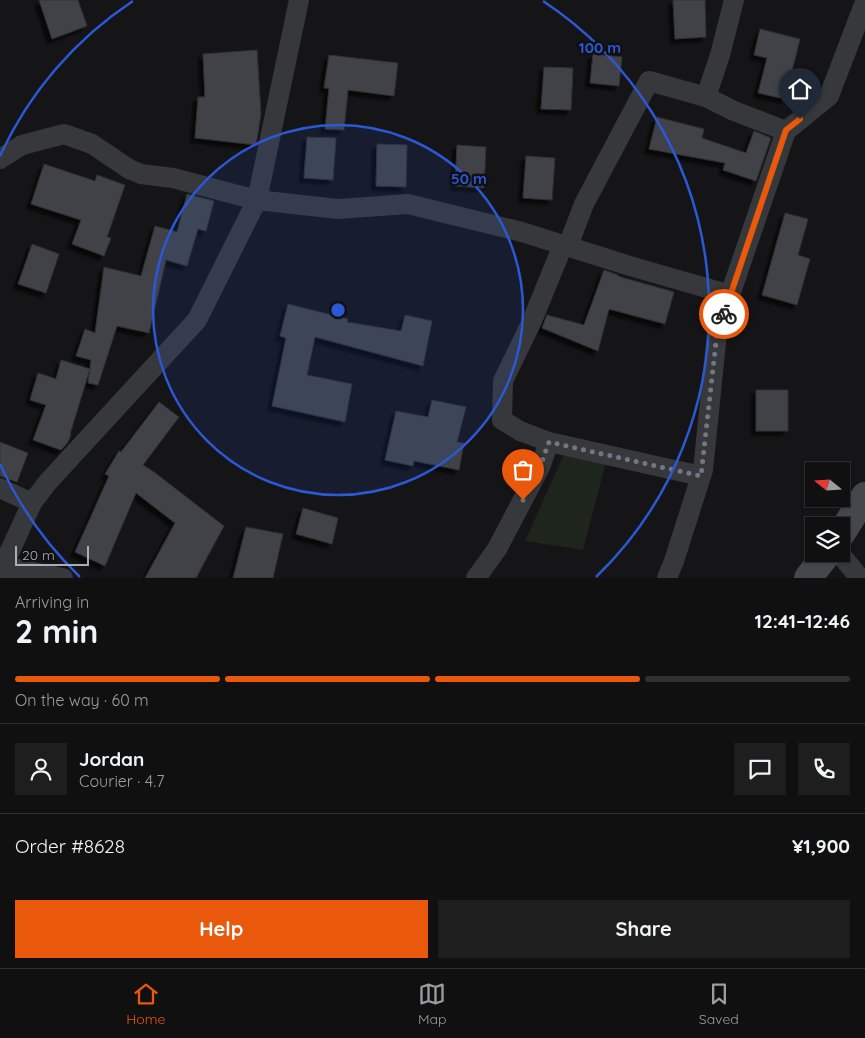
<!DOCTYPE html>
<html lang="en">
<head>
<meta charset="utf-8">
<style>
	body { margin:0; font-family:Quicksand,sans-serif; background:#1e1e1f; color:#f1f3f6; height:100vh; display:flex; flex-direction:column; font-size:19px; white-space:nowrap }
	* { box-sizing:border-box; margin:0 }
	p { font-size:16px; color:#9c9d9f }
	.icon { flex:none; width:28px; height:28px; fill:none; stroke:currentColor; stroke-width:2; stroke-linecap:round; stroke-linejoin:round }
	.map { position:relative; height:578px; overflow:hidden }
	.sheet { display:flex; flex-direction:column; background:#101011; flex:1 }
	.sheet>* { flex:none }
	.needle { width:32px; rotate:288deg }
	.tools { position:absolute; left:805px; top:462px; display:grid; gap:10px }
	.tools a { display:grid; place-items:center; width:45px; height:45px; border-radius:0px; background:#101011; box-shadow:0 1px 4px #0004,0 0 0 1px #303031; font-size:25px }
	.scale { position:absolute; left:15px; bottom:12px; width:74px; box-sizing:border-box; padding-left:5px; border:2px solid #a6aeb8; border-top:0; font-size:14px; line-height:18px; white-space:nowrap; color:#a6aeb8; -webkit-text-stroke:4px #101012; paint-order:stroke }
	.pin { position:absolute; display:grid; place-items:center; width:42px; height:42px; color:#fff; margin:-51px -21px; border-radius:50% 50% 50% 0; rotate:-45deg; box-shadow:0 0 5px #0007 }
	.pin .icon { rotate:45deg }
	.courier { position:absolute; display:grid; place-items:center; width:50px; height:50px; margin:-25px; border:4px solid #ea580c; border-radius:50%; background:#fff; color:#222; box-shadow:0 1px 6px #0007 }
	.headline em { font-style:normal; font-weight:700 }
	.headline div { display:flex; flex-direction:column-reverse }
	.headline { display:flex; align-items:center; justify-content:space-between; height:85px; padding:0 15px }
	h1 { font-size:32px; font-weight:700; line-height:38px }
	.bar { display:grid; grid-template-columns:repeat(4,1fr); gap:8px 5px; align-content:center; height:60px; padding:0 15px }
	.bar i { height:6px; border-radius:4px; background:#303031 }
	.bar .on { background:#ea580c }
	.bar p { grid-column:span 4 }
	.line { display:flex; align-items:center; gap:12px; padding:0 15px; border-top:1px solid #303031 }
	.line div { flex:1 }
	.round { display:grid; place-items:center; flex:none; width:52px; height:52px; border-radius:0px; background:#1e1e1f }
	.cta { display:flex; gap:10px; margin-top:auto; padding:10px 15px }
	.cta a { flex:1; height:58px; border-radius:0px; background:#ea580c; color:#fff; font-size:20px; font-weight:700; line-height:58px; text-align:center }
	.cta a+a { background:#1e1e1f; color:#f1f3f6 }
	.dock { display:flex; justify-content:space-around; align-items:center; height:70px; border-top:1px solid #303031; background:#101011; font-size:14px; color:#9c9d9f }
	.dock a { display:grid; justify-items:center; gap:2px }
	.dock .on { color:#ea580c }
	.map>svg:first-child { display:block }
	.green { fill:#1d251d }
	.building { fill:#414347; stroke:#2f3033; filter:url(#shadow) }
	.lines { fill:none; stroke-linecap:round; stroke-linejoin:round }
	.street { stroke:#36383c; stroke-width:20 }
	.secondary { stroke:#44474c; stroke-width:28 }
	.done { stroke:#737880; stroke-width:5; stroke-dasharray:0 9 }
	.route { stroke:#ea580c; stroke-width:6 }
	.ring { fill:none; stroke:#2b58d5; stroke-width:2.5 }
	.centre { fill:#2b58d5; stroke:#101012; stroke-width:2.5 }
	.ring-label { font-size:15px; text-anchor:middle; font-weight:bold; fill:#2b58d5; stroke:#101012; stroke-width:5; stroke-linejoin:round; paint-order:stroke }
</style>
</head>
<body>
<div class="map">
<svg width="865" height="578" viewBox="0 0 865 578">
	<defs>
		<filter id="shadow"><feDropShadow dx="-4.5" dy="4.5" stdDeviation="1" flood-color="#0009"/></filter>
	</defs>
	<rect width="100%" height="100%" fill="#151517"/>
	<path class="green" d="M565,452L606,462L583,550L525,541Z"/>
	<path class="building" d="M39,0H78L87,26L52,39Z
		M673,0H705L706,37L675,39Z
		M760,29L800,39L785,99L758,93L767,58L754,55Z
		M257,50L261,114L256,145L195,138L198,97H205L203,54Z
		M593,54L622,57L619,86L590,83Z
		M329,55L398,63L394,96L348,90L344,130L325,129L329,88H324Z
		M544,67L573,68L571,110L541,109Z
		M657,117L704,129L702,138L746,153L754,131L771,138L756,181L723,170L725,163L649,149Z
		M307,137L336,138L333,180L304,178Z
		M377,144L407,145L406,187L376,186Z
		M457,145L486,147L484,188L455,186Z
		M526,156L555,158L552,200L523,198Z
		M44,164L95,181L97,175L125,185L107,237L111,238L104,256L72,244L81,220L31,204Z
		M187,194L214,201L206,231L198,229L187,266L166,260L149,333L117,326L98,385L88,383L91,360L76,356L85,329L95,333L104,267L141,276L155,226L177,232Z
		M785,213L808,219L798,255L810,259L797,305L762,295Z
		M32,244L59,254L46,293L18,284Z
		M604,270L618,275V276L624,278L674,292L665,324L609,309L598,351L542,328L547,315L584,325Z
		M288,304L348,319L347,322L401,331L405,315L432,321L423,366L315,337L307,375L352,384L345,422L272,406L286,338L280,336Z
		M61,360L90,369L70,434H71L68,442L61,450L33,440L46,405L30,400L38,373L56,379Z
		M756,390H788V431H756Z
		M432,400L466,407L457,442L464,443L459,470L414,461L413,466L385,460L396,411L428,417Z
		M159,402L179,417L143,465L154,472L224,526L196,578H145L175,523L136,493L105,566L75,552L109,476L105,474L119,451L121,452Z
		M0,442L28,453L17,482L0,476Z
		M303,508L338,518L332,544L296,534Z
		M246,527L283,534L273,578H233Z"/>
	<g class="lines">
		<path class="street" d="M706,97L720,55L734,0
			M0,159L22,145L64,134L92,144L129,169L141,174L173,178L257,200L338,209L408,204L522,232L630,266L731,295
			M568,246L584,204L649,81L706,97L734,111L786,131
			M549,442L520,431L502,420L503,381L532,321L563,245
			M0,488L32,503
			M840,554L860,578
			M3,566L63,578
			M0,575L3,566L32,503L47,483L197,320L257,200L299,0
			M476,578L497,549L540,467L549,442L701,476
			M667,578L674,561L703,470L717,333L786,131L829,96L865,2"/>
		<path class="secondary" d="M841,534L865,496
			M808,578L827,554"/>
	</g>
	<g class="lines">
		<path class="done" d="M523,500L540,467L549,442L701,476L717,333L724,314"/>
		<path class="route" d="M724,314L786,130L800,119"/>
	</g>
	<circle cx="338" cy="310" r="185" fill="#2b58d5" fill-opacity=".12"/>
	<g class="ring">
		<circle cx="338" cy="310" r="185"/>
		<path d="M80 577A371 371 0 0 1 0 464M0 156A371 371 0 0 1 133 1M543 1A371 371 0 0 1 596 577"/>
	</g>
	<circle cx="338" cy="310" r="8" class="centre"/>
	<g class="ring-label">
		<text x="600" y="53">100 m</text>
		<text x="469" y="184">50 m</text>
	</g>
</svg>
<div class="tools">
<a><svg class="needle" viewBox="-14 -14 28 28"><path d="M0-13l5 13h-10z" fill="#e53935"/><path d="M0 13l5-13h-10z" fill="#9c9d9f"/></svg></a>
<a><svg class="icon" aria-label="layers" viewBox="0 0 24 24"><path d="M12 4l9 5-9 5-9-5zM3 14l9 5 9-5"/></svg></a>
</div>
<div class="scale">20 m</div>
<div class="pin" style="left:523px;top:500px;background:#ea580c"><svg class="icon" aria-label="bag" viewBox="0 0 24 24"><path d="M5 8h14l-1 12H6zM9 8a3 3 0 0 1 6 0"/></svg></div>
<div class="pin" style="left:800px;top:119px;background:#1f2937"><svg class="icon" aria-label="home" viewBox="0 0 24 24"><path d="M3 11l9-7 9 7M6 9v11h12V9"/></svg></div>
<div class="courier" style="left:724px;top:314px"><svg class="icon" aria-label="bike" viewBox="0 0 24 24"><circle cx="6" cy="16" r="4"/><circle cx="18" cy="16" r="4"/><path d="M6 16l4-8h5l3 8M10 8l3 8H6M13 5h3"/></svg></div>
</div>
<section class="sheet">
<div class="headline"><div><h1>2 min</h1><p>Arriving in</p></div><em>12:41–12:46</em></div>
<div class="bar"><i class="on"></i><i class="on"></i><i class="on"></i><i></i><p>On the way · 60 m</p></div>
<div class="line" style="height:90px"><a class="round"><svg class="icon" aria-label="person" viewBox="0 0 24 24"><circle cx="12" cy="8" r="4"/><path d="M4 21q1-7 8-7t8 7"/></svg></a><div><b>Jordan</b><p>Courier · 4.7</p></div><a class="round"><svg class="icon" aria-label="chat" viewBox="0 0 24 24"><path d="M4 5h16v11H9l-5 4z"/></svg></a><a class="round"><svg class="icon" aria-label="phone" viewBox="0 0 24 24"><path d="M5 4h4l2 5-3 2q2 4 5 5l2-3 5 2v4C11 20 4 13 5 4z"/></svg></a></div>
<div class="line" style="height:65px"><div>Order #8628</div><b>¥1,900</b></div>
<div class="cta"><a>Help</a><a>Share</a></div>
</section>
<nav class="dock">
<a class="on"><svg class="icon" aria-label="home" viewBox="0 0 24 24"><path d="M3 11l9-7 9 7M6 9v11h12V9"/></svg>Home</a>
<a><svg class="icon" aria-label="map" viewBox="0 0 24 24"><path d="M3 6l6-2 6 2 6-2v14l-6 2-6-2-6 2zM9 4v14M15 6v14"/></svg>Map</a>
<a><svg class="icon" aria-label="saved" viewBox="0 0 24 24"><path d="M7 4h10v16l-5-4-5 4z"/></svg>Saved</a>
</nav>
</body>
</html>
